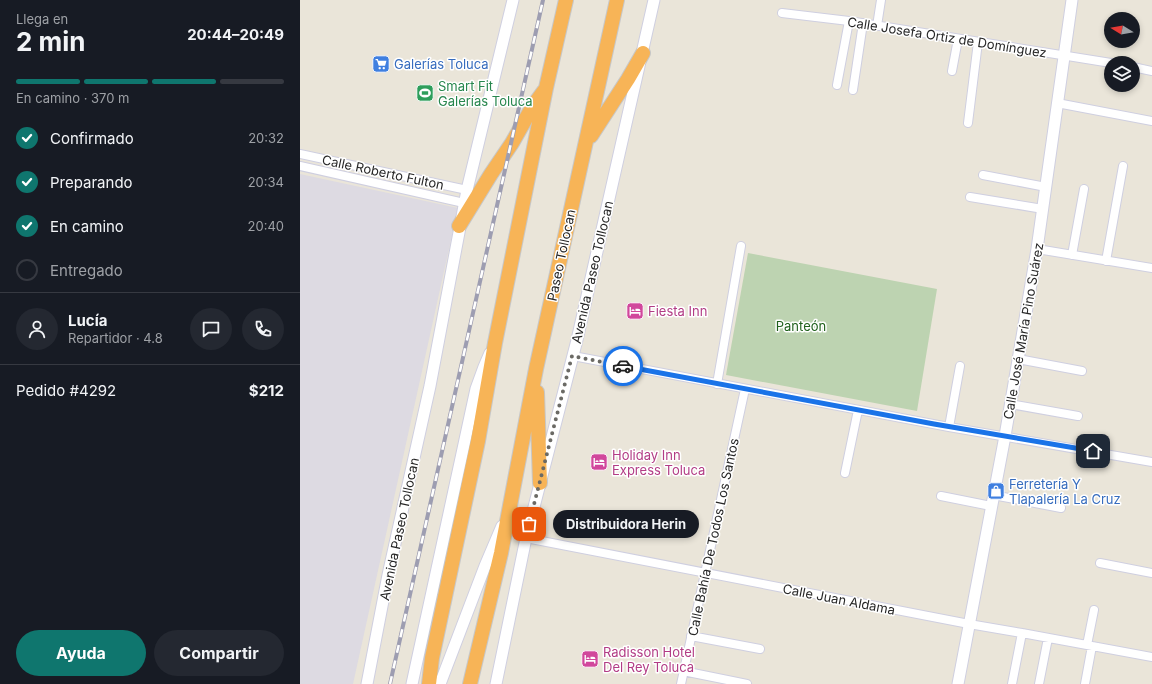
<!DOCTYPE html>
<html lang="es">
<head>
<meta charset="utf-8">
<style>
	body { margin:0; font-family:Inter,sans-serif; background:#242831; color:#f1f3f6; height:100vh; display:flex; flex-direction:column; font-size:15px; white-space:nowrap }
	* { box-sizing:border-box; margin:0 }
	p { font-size:13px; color:#9ea1a6 }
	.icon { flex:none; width:22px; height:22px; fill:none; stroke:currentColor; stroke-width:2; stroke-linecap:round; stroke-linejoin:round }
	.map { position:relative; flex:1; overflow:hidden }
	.sheet { display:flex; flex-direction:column; background:#171b24; width:300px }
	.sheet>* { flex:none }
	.needle { width:26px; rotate:281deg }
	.fabs { position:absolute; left:804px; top:12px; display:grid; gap:8px }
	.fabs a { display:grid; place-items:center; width:36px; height:36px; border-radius:50%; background:#171b24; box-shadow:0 2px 6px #0003; font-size:20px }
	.pin { position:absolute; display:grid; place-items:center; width:34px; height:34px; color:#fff; margin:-17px; border-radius:8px; box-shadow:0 2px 6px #0006 }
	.courier { position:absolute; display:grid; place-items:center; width:40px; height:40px; margin:-20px; border:3px solid #1a73e8; border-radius:50%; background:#fff; color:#222; box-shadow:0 1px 5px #0007 }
	.bubble { position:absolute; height:28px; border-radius:14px; background:#171b24; box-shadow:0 2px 6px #0003; font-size:13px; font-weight:700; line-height:28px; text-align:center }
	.head em { font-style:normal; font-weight:700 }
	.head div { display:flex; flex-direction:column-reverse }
	.head { display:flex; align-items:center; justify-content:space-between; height:68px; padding:0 16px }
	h1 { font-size:26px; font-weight:700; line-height:30px }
	.bar { display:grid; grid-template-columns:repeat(4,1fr); gap:6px 4px; align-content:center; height:48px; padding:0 16px }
	.bar i { height:5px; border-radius:3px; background:#363941 }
	.bar .on { background:#0f766e }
	.bar p { grid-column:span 4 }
	.line { display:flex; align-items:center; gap:10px; padding:0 16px; border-top:1px solid #363941 }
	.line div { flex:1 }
	.round { display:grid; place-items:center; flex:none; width:42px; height:42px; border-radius:21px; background:#242831 }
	ol { padding:0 16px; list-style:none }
	li { display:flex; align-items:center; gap:12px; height:44px }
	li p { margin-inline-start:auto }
	li .icon { padding:4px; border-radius:50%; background:#0f766e; color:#fff; stroke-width:4 }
	li:last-child { color:#9ea1a6 }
	li i { width:22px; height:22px; border:2px solid #363941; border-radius:50% }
	.cta { display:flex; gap:8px; margin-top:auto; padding:8px 16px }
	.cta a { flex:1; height:46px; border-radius:24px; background:#0f766e; color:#fff; font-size:16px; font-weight:700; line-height:46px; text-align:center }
	.cta a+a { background:#242831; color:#f1f3f6 }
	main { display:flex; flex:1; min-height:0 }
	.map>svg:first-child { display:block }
	.industrial { fill:#dddae2 }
	.cemetery { fill:#bdd3b1 }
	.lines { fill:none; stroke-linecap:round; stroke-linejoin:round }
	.street-casing { stroke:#cfcfe0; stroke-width:10 }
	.secondary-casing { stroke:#cfcfe0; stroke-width:13 }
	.highway-casing { stroke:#c7c7c7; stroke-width:16 }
	.street { stroke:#fff; stroke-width:8 }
	.secondary { stroke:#fff; stroke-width:11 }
	.highway { stroke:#f7b457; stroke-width:14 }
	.rail-casing { stroke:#9d9db1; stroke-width:4 }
	.rail { stroke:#fff; stroke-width:2.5; stroke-dasharray:8; stroke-linecap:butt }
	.done { stroke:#6b6a65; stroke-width:4; stroke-dasharray:0 7.2 }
	.route { stroke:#1a73e8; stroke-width:5 }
	.labels { text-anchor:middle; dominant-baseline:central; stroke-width:3; stroke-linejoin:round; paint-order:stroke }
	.street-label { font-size:13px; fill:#272727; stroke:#fff }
	.shop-label { font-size:13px; fill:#366cbe; stroke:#fff; text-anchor:start }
	.leisure-label { font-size:13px; fill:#27864d; stroke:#fff; text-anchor:start }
	.hotel-label { font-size:13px; fill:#b23c85; stroke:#fff; text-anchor:start }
	.park-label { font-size:13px; fill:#20601c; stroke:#fff }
</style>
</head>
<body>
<main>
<section class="sheet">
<div class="head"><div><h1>2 min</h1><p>Llega en</p></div><em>20:44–20:49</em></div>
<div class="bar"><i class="on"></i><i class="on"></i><i class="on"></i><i></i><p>En camino · 370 m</p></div>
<ol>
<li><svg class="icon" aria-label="check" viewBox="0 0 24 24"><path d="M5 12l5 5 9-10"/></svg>Confirmado<p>20:32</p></li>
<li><svg class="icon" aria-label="check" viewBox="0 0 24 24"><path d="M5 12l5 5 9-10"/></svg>Preparando<p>20:34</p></li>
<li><svg class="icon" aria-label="check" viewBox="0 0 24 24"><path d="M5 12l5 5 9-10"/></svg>En camino<p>20:40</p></li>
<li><i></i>Entregado</li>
</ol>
<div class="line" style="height:72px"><a class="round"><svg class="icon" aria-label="person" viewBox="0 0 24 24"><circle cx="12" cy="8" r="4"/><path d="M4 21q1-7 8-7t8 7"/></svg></a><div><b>Lucía</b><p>Repartidor · 4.8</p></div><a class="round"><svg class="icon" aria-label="chat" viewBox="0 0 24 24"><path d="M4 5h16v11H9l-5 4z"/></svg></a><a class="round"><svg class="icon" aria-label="phone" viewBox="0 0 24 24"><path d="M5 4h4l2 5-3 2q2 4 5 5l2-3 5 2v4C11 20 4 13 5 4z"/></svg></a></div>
<div class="line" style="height:52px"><div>Pedido #4292</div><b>$212</b></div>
<div class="cta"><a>Ayuda</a><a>Compartir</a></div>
</section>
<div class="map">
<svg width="852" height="684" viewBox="0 0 852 684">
	<rect width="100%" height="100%" fill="#eae5d9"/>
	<path class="industrial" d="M0,174L158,208L53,684H0Z"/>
	<path class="cemetery" d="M448,253L637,289L617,411L426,375Z"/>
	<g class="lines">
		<defs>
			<path id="street" d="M482,13L549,21L811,63
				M577,26L581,0
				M833,67L852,71
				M652,71L658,39
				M537,85L549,21
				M553,90L563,23
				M757,103L852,121
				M668,123L678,42
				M0,154L167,190
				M0,166L164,203
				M683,175L746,187
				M670,197L743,209
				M737,249L852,268
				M772,255L784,189
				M806,261L823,166
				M273,356L649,427L852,462
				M718,359L782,371
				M417,384L441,246
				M710,404L778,416
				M649,427L660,366
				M545,473L558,410
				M693,495L761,508
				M641,496L691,506
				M226,538L669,624L722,633L852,657
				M800,563L852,573
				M391,636L460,649
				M787,645L794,610
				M383,671L447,684
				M381,684L445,389
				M712,684L722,633
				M739,684L748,638
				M785,684L792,646"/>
			<path id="secondary" d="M67,684L88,575L130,386L167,190L213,0
				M112,684L176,389L184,367L190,353
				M140,684L185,566L202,526
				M196,684L226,538L277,340L354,0
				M658,684L705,436L737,249L772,0"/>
			<path id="highway" d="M291,136L328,79L343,53
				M159,226L191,174L212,143L233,106L244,91
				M237,392L240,483
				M129,684L132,658L178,441L195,343L246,88L266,0
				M170,684L201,553L236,369L317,0"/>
		</defs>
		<use href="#street" class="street-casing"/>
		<use href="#secondary" class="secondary-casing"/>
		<use href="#highway" class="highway-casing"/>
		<use href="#street" class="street"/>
		<use href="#secondary" class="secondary"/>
		<use href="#highway" class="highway"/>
		<defs>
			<path id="rail" d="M90,684L243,0"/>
		</defs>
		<use href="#rail" class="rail-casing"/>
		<use href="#rail" class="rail"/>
	</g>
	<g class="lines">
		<path class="done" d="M229,524L272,356L323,366"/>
		<path class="route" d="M323,366L634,424L793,451"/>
	</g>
	<defs>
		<symbol id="supermarket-square" viewBox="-11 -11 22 22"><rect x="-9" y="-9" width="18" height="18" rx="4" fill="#3f7fe0" stroke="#fff"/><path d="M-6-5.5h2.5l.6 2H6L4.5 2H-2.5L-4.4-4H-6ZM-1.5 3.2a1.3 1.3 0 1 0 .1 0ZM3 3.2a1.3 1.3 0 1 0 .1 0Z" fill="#fff"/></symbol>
		<symbol id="stadium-square" viewBox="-11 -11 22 22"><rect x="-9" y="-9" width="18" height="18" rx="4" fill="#2e9e5b" stroke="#fff"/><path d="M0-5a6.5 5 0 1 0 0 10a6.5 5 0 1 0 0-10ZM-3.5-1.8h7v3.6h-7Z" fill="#fff"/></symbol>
		<symbol id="hotel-square" viewBox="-11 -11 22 22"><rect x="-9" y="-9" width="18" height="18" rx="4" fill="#d1479c" stroke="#fff"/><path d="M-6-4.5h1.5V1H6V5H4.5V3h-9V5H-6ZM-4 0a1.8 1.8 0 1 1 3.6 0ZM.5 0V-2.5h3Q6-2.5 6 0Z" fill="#fff"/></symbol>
		<symbol id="shop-square" viewBox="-11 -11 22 22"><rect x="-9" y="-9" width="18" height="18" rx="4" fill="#3f7fe0" stroke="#fff"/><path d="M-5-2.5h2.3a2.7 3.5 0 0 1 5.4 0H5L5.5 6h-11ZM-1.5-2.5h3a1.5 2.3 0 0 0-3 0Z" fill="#fff"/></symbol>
	</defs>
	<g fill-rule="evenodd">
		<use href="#supermarket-square" x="71" y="54" width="20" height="20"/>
		<use href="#stadium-square" x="115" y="83" width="20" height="20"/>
		<use href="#hotel-square" x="325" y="301" width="20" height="20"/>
		<use href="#hotel-square" x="289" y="452" width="20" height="20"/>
		<use href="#shop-square" x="686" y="481" width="20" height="20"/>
		<use href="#hotel-square" x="280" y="649" width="20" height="20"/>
	</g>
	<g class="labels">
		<g class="street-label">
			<text transform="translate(647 37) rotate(9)">Calle Josefa Ortiz de Domínguez</text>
			<text transform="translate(83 172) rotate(12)">Calle Roberto Fulton</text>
			<text transform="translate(261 255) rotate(-78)">Paseo Tollocan</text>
			<text transform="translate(292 272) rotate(-77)">Avenida Paseo Tollocan</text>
			<text transform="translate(723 331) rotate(-80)">Calle José María Pino Suárez</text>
			<text transform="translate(99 529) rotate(-78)">Avenida Paseo Tollocan</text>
			<text transform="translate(413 537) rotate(-78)">Calle Bahía De Todos Los Santos</text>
			<text transform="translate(539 599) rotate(11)">Calle Juan Aldama</text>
		</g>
		<g class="shop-label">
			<text x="94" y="64">Galerías Toluca</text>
			<text x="709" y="484">Ferretería Y<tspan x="709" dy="15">Tlapalería La Cruz</tspan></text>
		</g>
		<g class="leisure-label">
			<text x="138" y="86">Smart Fit<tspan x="138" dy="15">Galerías Toluca</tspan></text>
		</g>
		<g class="hotel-label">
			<text x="348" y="311">Fiesta Inn</text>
			<text x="312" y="455">Holiday Inn<tspan x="312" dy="15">Express Toluca</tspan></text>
			<text x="303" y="652">Radisson Hotel<tspan x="303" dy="15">Del Rey Toluca</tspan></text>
		</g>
		<g class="park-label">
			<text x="501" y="326">Panteón</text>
		</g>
	</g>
</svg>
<div class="fabs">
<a><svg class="needle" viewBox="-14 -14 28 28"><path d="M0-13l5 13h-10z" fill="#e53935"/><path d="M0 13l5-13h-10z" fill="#9ea1a6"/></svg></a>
<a><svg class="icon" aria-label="layers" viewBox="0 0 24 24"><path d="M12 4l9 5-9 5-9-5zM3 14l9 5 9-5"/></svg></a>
</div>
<div class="pin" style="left:229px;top:524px;background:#ea580c"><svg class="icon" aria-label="bag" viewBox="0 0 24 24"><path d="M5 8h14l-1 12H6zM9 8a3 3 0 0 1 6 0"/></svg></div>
<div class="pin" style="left:793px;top:451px;background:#1f2937"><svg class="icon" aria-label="home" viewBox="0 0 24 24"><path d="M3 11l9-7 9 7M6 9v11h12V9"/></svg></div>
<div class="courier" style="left:323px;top:366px"><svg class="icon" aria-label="car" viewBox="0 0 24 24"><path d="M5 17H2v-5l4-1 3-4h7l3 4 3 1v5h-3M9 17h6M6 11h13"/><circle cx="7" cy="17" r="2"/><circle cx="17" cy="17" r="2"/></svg></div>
<div class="bubble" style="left:253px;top:510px;width:146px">Distribuidora Herin</div>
</div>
</main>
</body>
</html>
